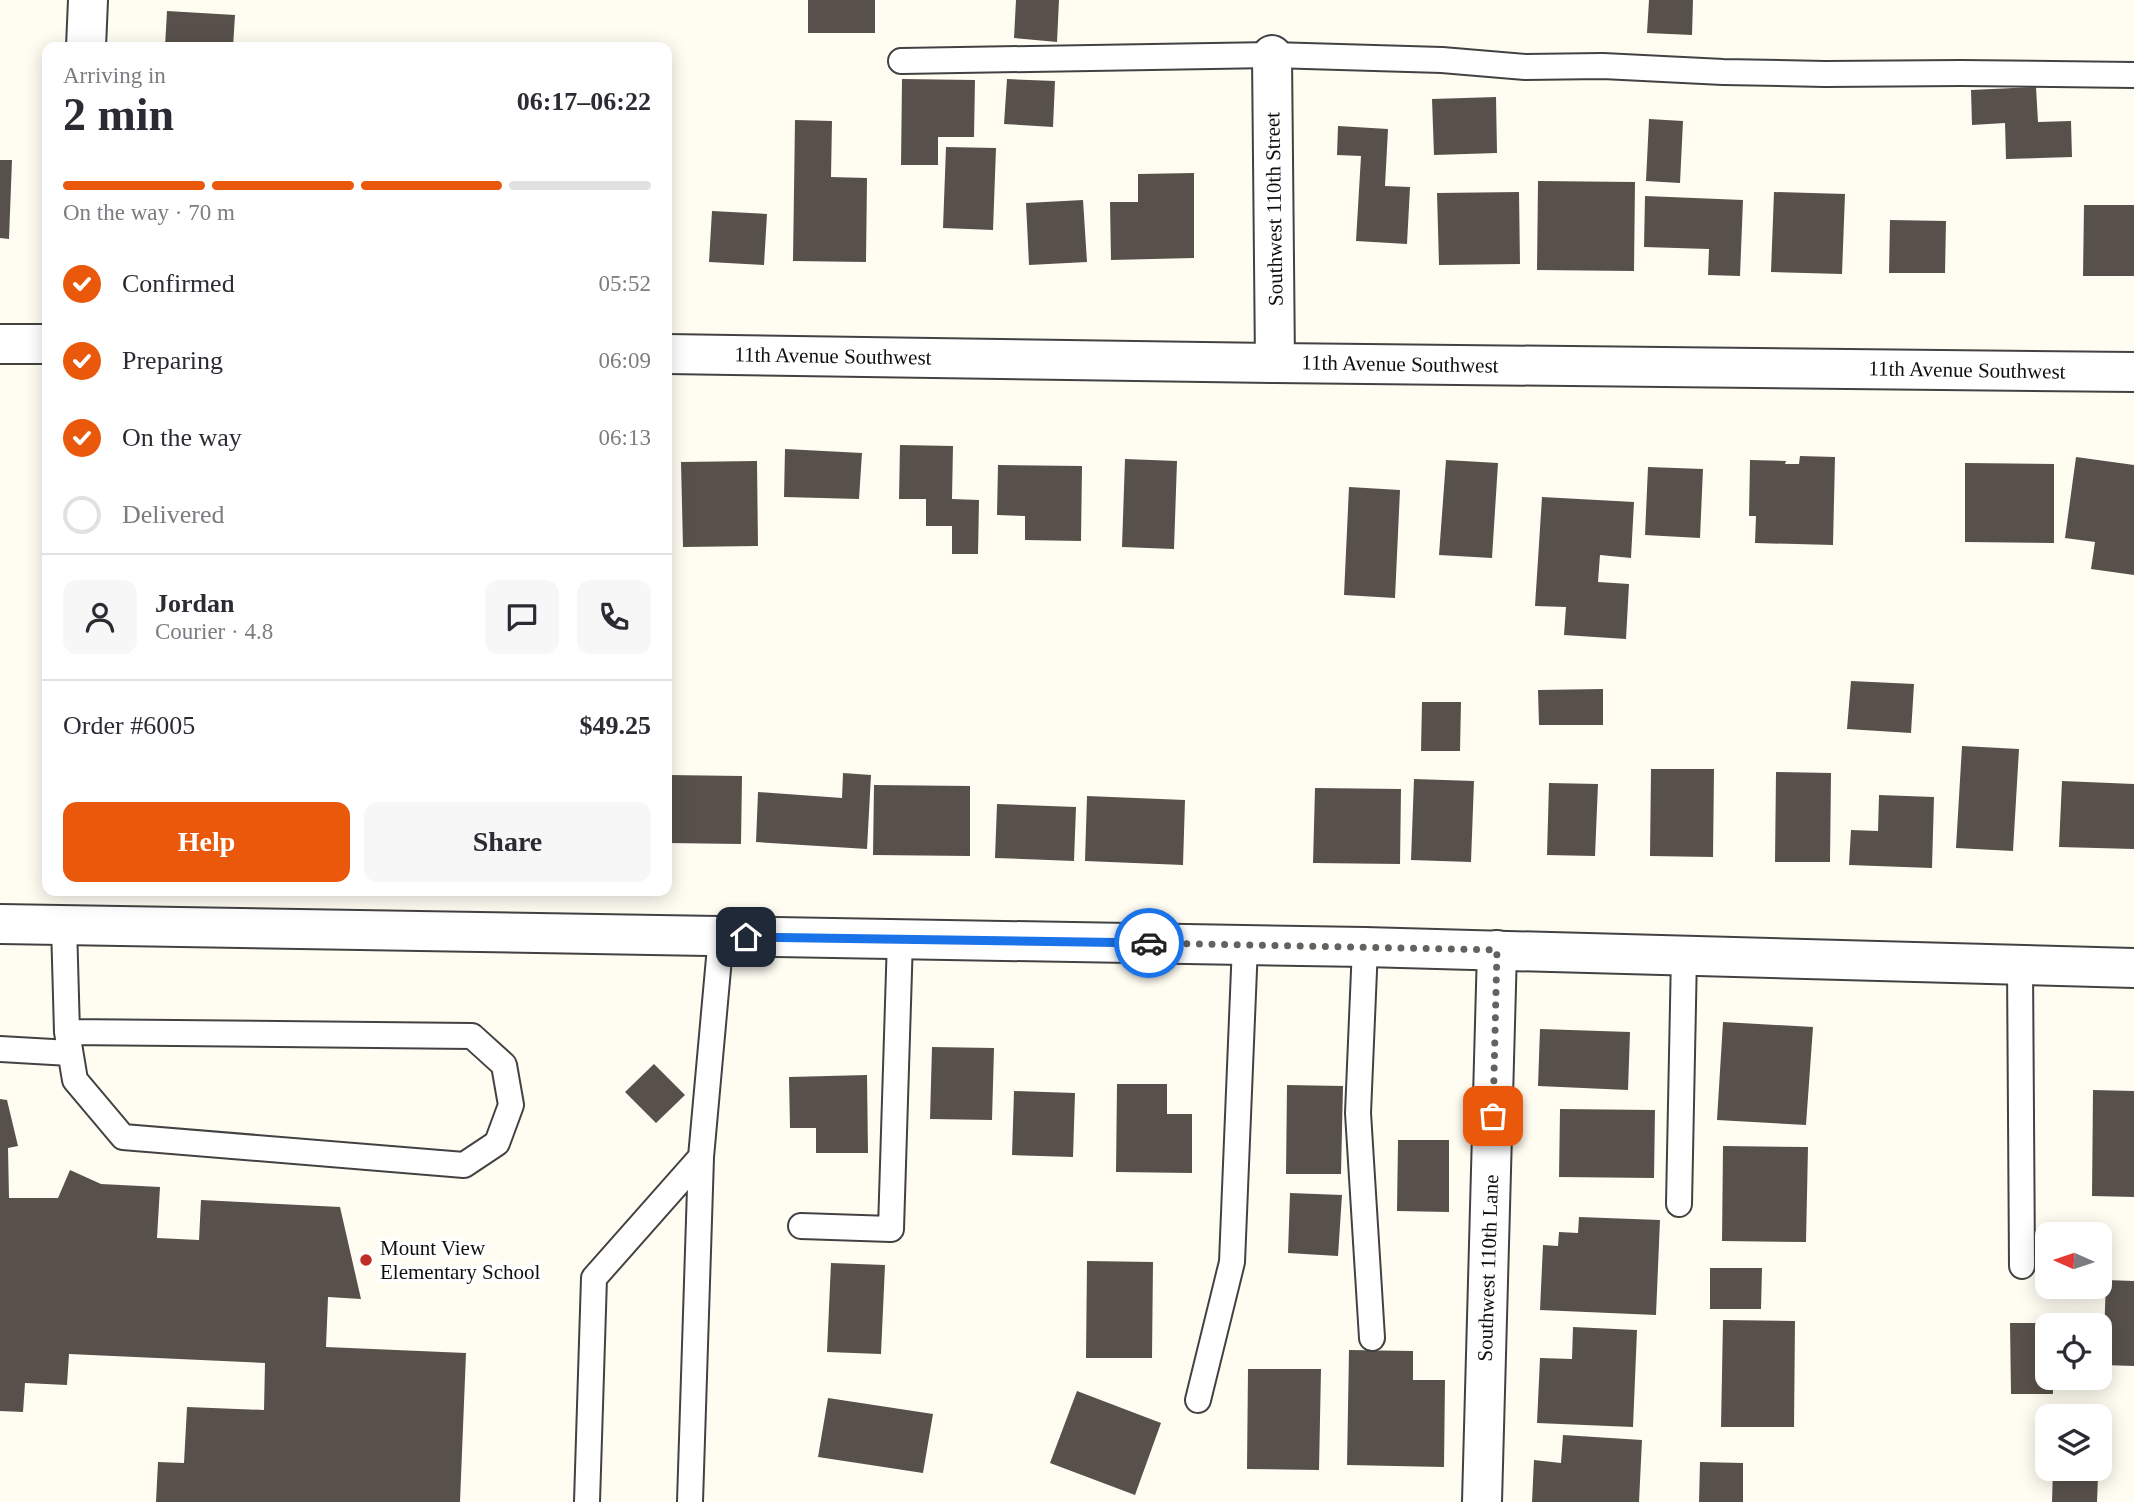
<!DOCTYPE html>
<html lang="en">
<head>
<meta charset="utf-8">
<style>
	body { margin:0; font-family:Georgia,serif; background:#f7f7f7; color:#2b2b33; height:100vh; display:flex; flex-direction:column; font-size:26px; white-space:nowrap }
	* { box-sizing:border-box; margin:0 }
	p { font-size:23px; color:#7c7c81 }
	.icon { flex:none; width:38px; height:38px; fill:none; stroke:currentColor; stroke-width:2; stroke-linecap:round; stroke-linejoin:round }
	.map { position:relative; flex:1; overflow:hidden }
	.details { position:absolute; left:42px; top:42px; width:630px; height:854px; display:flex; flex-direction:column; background:#fff; border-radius:14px; box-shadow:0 4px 18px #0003 }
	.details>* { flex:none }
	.needle { width:46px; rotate:273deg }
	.tools { position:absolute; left:2035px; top:1222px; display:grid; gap:14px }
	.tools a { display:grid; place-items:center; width:77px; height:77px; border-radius:14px; background:#fff; box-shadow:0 4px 18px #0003; font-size:35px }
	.pin { position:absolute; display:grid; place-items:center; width:60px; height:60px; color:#fff; margin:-30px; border-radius:14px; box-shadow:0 4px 10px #0006 }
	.courier { position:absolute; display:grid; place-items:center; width:70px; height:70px; margin:-35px; border:5px solid #1a73e8; border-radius:50%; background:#fff; color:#222; box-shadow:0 2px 9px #0007 }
	.summary em { font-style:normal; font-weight:700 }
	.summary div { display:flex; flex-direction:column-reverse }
	.summary { display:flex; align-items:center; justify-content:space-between; height:119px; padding:0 21px }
	h1 { font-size:46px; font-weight:700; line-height:52px }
	.bar { display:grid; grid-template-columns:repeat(4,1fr); gap:10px 7px; align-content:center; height:84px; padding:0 21px }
	.bar i { height:9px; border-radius:5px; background:#e1e1e2 }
	.bar .on { background:#ea580c }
	.bar p { grid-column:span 4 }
	.line { display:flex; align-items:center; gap:18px; padding:0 21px; border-top:2px solid #e1e1e2 }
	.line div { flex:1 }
	.round { display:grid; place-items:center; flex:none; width:74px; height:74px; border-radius:14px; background:#f7f7f7 }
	ol { padding:0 21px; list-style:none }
	li { display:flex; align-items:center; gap:21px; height:77px }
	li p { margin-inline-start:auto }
	li .icon { padding:7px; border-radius:50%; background:#ea580c; color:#fff; stroke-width:4 }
	li:last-child { color:#7c7c81 }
	li i { width:38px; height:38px; border:4px solid #e1e1e2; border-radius:50% }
	.cta { display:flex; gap:14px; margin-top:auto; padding:14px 21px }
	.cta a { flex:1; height:80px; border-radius:14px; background:#ea580c; color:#fff; font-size:28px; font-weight:700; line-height:80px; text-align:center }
	.cta a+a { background:#f7f7f7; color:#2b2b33 }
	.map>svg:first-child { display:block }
	.building { fill:#58514b }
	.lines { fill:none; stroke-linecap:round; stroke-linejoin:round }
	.service-casing { stroke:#424242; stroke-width:28 }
	.minor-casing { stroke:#424242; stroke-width:42 }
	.tertiary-casing { stroke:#424242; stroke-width:42 }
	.service { stroke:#fff; stroke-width:24 }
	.minor { stroke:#fff; stroke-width:38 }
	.tertiary { stroke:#fff; stroke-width:38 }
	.done { stroke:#63625e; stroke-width:7; stroke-dasharray:0 12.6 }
	.route { stroke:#1a73e8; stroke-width:9 }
	.poi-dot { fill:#c02c27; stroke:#fff; stroke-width:2.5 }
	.labels { text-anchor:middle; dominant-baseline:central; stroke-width:7; stroke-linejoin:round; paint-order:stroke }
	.street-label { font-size:21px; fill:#0f0f0f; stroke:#fff }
	.poi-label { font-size:21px; fill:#0f0f0f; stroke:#fff; text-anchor:start }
</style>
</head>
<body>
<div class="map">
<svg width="2134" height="1502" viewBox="0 0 2134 1502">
	<rect width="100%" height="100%" fill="#fffdf2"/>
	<path class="building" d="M808,0H875V33H808Z
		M1016,0H1059L1057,42L1014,38Z
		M1649,0H1693L1692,35L1647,33Z
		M167,11L235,15L233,47H165Z
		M902,79L975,80L974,137H938V165H901Z
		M1007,79L1055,81L1053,127L1004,124Z
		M2036,87L2038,122L2071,121L2072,157L2006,159L2005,123L1972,125L1971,90Z
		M1496,97L1497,153L1434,155L1432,99Z
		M1649,119L1683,121L1680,183L1646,181Z
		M795,120L832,121L831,177L867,178L866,262L793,261Z
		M1338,126L1388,129L1385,186L1410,187L1407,244L1356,241L1361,156L1337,155Z
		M946,147L996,148L993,230L943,228Z
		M0,160H12L9,239L0,238Z
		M1194,173V258L1111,260L1110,202H1138V174Z
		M1538,181L1635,182L1634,271L1537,270Z
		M1519,192L1520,264L1439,265L1437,193Z
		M1774,192L1845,194L1842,274L1771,272Z
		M1645,196L1743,200L1740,276L1708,275L1709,249L1644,247Z
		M1083,200L1087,262L1029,265L1026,203Z
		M2084,205H2134V276H2083Z
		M712,211L767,214L764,265L709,262Z
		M1890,220L1946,221L1945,273H1889Z
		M900,445L953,446L952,499L979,500L978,554H952V526H926V499H899Z
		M785,449L862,453L859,499L784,497Z
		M1800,456L1835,457L1833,545L1755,543L1756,516H1749L1750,460L1786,461L1785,464H1799Z
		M2076,457L2134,465V575L2091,569L2095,542L2065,538Z
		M1125,459L1177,461L1174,549L1122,547Z
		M1446,460L1498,463L1492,558L1439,555Z
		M757,461L758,546L683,547L681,462Z
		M1965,463L2054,464V543L1965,542Z
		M998,465L1082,466L1081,541L1025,540V516L997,515Z
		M1648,467L1703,469L1700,538L1645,535Z
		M1349,487L1400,490L1395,598L1344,595Z
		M1542,497L1634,502L1631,558L1600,555L1598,582L1629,584L1626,639L1564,635L1566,607L1535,606Z
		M1851,681L1914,684L1911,733L1847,729Z
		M1603,689V725H1539L1538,690Z
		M1422,702H1461L1460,751H1421Z
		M1962,746L2019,749L2013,851L1956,848Z
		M1651,769H1714L1713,857L1650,856Z
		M1776,772L1831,773L1830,862H1775Z
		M843,773L871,775L867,849L756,842L758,792L842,798Z
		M668,775L742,776L741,844L667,843Z
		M1414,779L1474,781L1471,862L1411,860Z
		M2062,781L2134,784V849L2059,847Z
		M1549,783L1598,784L1595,856L1547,855Z
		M874,785L970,786V856L873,855Z
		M1315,788L1401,789L1400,864L1313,863Z
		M1879,795L1934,797L1932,868L1849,865L1851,830L1878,831Z
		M1087,796L1185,800L1183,865L1085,861Z
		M997,804L1076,807L1074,861L995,858Z
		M1723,1022L1813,1027L1806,1125L1717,1120Z
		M1540,1029L1630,1032L1628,1090L1538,1086Z
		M932,1047L994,1048L992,1120L930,1119Z
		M654,1064L685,1095L656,1123L625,1092Z
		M867,1075L868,1153H816V1128H790L789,1077Z
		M1117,1084H1167V1114H1192V1173L1116,1172Z
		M1287,1085L1343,1086L1341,1174H1286Z
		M2093,1090L2134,1091V1197L2092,1196Z
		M1014,1091L1075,1093L1073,1157L1012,1155Z
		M0,1099L7,1100L18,1146L8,1148L9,1198H58L70,1170L101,1184L160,1187L157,1238L199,1240L201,1200L340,1207L361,1299L328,1297L326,1347L466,1353L460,1502H156L158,1462L184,1463L187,1407L264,1410L265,1363L69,1354L67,1385L25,1383L23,1412L0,1411Z
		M1560,1109L1655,1110L1654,1178L1559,1177Z
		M1398,1140H1449V1212L1397,1211Z
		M1723,1146L1808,1147L1806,1242L1722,1241Z
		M1290,1193L1342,1195L1338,1256L1288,1253Z
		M1579,1217L1660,1220L1656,1315L1540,1310L1543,1245L1558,1246L1559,1232L1578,1233Z
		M1087,1261L1153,1262L1152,1358H1086Z
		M831,1263L885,1265L881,1354L827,1352Z
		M1710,1268H1762L1761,1309H1710Z
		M2106,1280L2134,1281V1366L2103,1365Z
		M1723,1320L1795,1321L1794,1427H1721Z
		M2010,1323H2048V1377H2053V1394H2011Z
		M1573,1327L1637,1330L1633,1427L1537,1423L1540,1358L1572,1359Z
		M1349,1350L1413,1351V1380H1445L1444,1467L1347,1465Z
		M1248,1369H1321L1319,1470L1247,1469Z
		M1077,1391L1161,1423L1135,1495L1050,1463Z
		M828,1398L933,1414L923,1473L818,1457Z
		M1563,1435L1642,1440L1639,1502H1532L1534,1460L1561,1463Z
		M1700,1462L1743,1463V1502H1699Z
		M2053,1468H2076V1475L2098,1476L2097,1502H2052Z"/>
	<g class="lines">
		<defs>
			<path id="service" d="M901,61L1272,55L1442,60L1525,67L1603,66L1723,72L1825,74L1961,73L2134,75
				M64,925L67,1032L75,1080L123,1137L464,1165L497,1143L511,1105L504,1065L472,1036L67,1032
				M1365,947L1358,1113L1372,1338
				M2020,965L2022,1266
				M0,1049L70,1053
				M1679,1204L1684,955
				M801,1226L891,1229L900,939
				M1198,1400L1232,1262L1245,945
				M587,1502L594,1278L701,1157
				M690,1502L701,1157L721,936"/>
			<path id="minor" d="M1272,55L1275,363
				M0,344H47
				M667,354L1275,363L2134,372
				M1482,1502L1497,950"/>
			<path id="tertiary" d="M86,47L88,0
				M0,924L1365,947L2134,968"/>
		</defs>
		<use href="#service" class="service-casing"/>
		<use href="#minor" class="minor-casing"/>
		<use href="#tertiary" class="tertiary-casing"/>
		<use href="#service" class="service"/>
		<use href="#minor" class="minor"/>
		<use href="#tertiary" class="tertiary"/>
	</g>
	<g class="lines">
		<path class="done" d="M1149,943L1497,950L1493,1116"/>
		<path class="route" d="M746,937L1149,943"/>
	</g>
	<circle class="poi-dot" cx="366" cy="1260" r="7"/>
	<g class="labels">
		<g class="street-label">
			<text transform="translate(1274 209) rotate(-91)">Southwest 110th Street</text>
			<text transform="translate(833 356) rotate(1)">11th Avenue Southwest</text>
			<text transform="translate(1400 364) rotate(1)">11th Avenue Southwest</text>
			<text transform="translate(1967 370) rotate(1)">11th Avenue Southwest</text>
			<text transform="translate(1488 1268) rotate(-88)">Southwest 110th Lane</text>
		</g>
		<g class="poi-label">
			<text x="380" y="1248">Mount View<tspan x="380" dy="24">Elementary School</tspan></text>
		</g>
	</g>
</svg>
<div class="tools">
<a><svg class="needle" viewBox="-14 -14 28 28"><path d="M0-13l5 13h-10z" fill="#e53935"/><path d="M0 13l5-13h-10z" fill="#7c7c81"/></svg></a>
<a><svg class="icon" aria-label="locate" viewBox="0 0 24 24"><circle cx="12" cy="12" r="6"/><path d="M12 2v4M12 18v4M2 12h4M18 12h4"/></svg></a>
<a><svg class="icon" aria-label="layers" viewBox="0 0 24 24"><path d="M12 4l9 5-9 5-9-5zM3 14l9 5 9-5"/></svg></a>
</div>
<div class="pin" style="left:1493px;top:1116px;background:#ea580c"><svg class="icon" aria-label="bag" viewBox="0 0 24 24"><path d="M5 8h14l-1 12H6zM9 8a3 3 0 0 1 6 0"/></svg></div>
<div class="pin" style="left:746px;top:937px;background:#1f2937"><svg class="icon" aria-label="home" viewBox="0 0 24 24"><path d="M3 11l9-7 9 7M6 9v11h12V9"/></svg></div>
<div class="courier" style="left:1149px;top:943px"><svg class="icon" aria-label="car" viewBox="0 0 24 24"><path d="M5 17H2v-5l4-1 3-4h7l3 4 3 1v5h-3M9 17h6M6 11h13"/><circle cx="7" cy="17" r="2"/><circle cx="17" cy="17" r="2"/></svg></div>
<section class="details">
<div class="summary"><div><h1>2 min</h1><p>Arriving in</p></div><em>06:17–06:22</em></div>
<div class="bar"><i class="on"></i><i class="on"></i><i class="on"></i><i></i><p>On the way · 70 m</p></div>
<ol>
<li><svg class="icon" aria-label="check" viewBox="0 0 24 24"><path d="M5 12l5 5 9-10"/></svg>Confirmed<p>05:52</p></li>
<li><svg class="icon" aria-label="check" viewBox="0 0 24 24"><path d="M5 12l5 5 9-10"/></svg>Preparing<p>06:09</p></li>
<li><svg class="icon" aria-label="check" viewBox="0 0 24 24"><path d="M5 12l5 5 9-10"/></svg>On the way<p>06:13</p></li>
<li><i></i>Delivered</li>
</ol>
<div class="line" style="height:126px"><a class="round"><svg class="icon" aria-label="person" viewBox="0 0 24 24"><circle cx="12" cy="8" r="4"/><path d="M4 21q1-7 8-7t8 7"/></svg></a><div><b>Jordan</b><p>Courier · 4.8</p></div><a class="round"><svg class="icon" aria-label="chat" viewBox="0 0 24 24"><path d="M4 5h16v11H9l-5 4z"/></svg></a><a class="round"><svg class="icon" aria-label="phone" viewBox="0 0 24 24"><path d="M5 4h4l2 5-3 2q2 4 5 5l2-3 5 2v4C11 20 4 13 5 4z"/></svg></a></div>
<div class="line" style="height:91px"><div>Order #6005</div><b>$49.25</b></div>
<div class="cta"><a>Help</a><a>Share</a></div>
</section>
</div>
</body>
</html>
